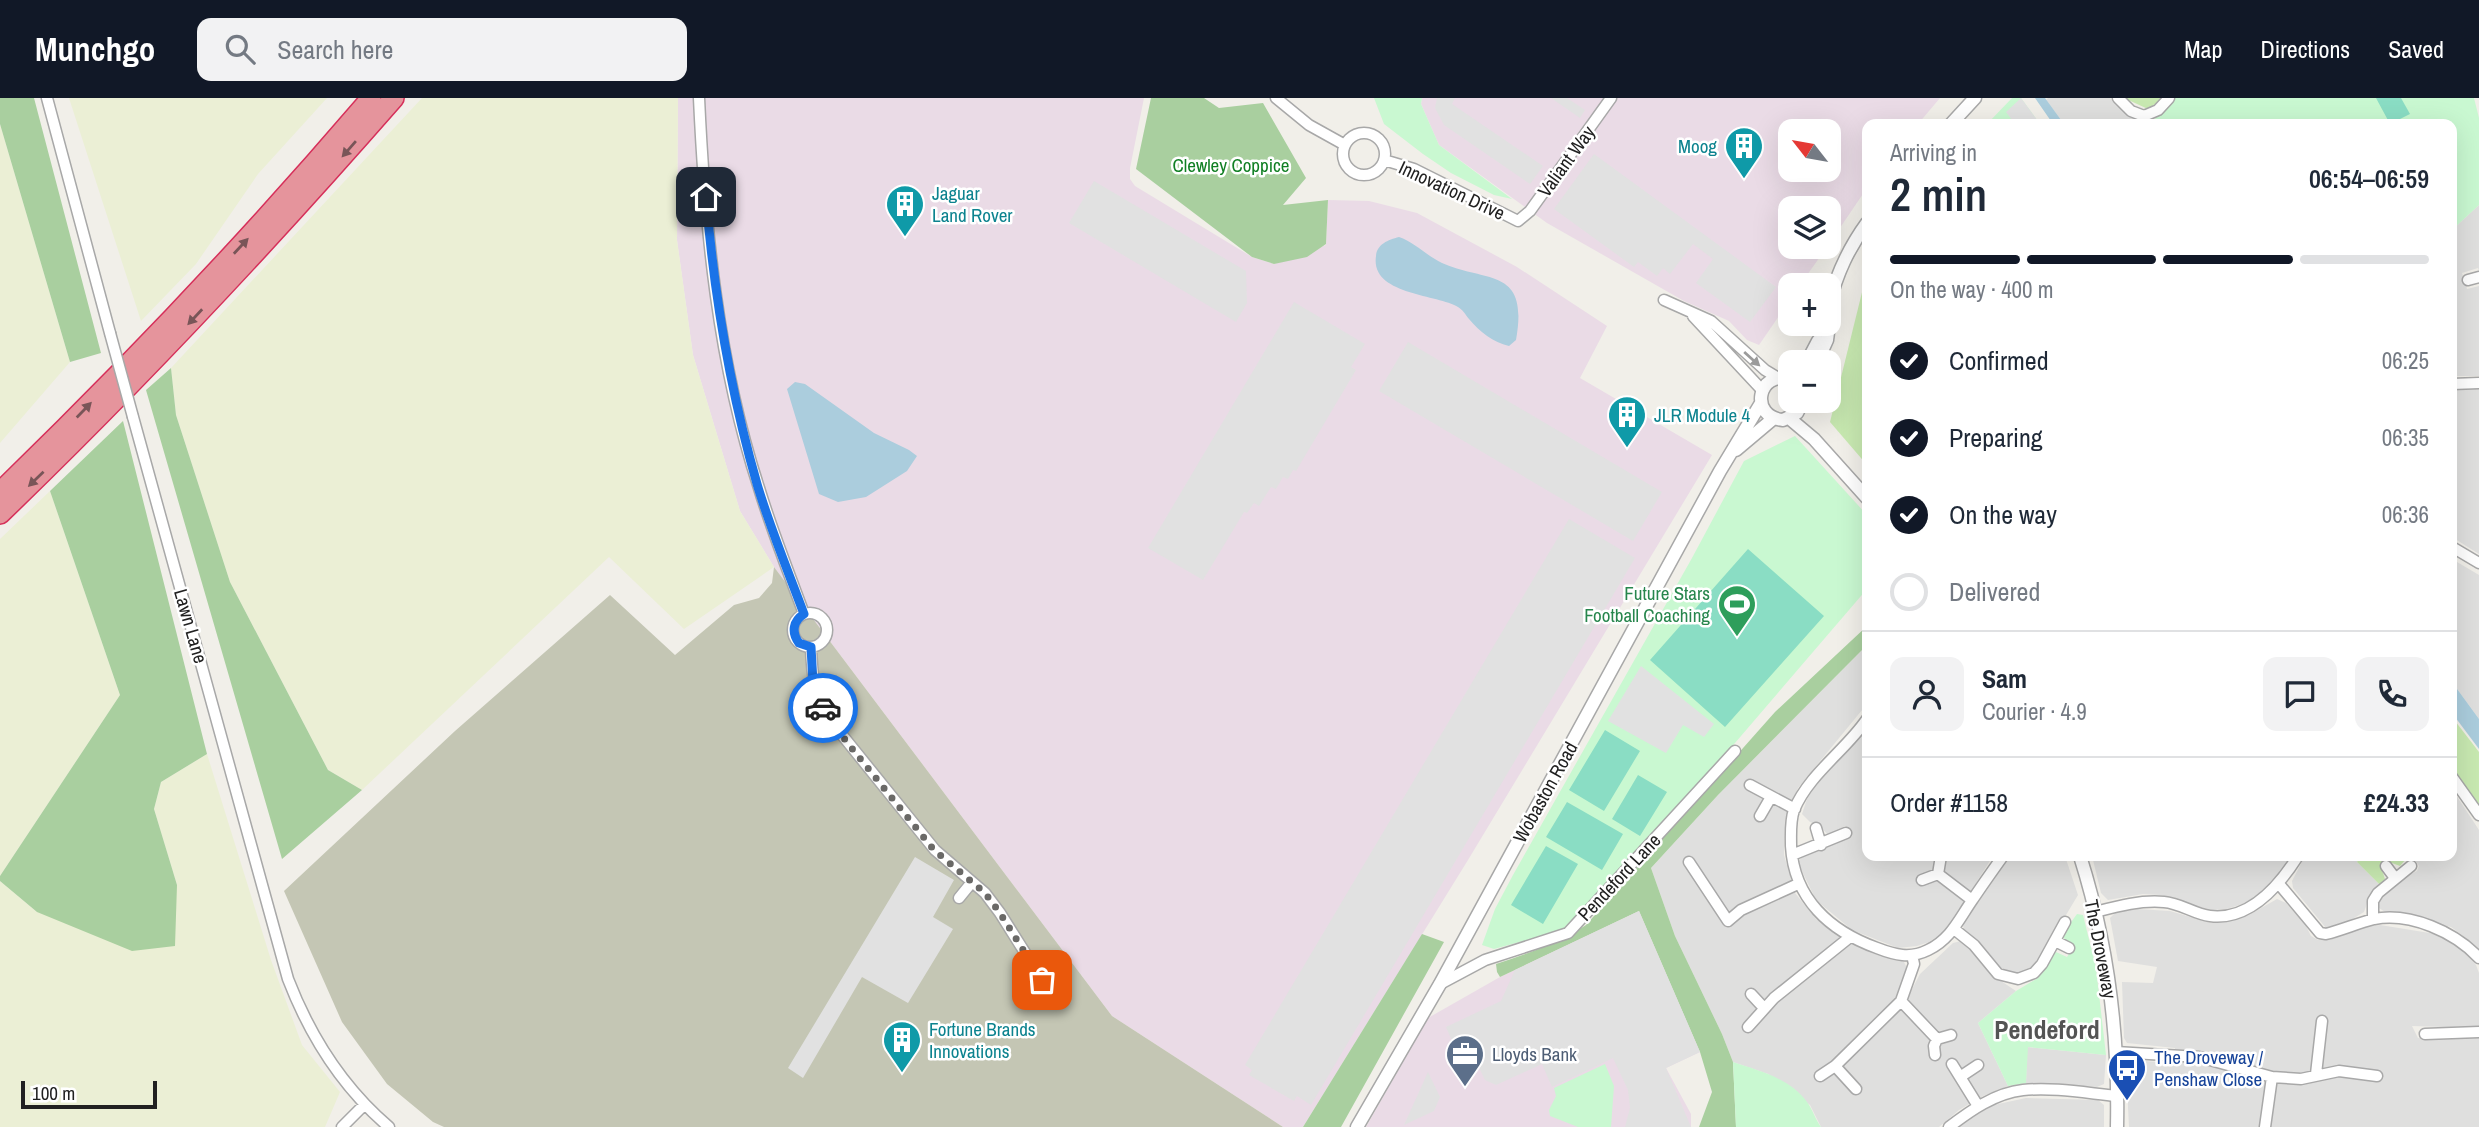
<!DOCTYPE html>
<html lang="en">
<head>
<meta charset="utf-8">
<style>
	body { margin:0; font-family:"Archivo Narrow",sans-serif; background:#f2f2f3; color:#1f2937; height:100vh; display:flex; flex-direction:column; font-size:26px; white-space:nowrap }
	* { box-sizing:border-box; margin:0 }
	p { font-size:23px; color:#747a83 }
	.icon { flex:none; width:38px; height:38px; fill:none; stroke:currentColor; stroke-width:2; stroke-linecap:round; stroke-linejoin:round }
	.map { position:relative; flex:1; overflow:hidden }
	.details { position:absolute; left:1862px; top:21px; width:595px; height:742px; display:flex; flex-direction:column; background:#fff; border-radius:14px; box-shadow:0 7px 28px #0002 }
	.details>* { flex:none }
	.needle { width:46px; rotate:301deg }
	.tools { position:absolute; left:1778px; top:21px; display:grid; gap:14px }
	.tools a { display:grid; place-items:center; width:63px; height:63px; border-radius:14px; background:#fff; box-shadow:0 7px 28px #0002; font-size:35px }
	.scale { position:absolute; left:21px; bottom:18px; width:136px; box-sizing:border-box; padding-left:7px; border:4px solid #212121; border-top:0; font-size:19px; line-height:24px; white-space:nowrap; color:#212121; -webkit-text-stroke:5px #fff; paint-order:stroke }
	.pin { position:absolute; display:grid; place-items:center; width:60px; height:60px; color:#fff; margin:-30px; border-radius:14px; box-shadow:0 4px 10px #0006 }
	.courier { position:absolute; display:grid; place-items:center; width:70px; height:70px; margin:-35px; border:5px solid #1a73e8; border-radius:50%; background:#fff; color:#222; box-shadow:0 2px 9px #0007 }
	.summary em { font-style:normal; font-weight:600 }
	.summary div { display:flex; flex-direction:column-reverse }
	.summary { display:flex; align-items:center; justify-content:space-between; height:119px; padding:0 28px }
	h1 { font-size:46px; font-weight:600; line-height:52px }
	.bar { display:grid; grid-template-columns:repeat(4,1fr); gap:10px 7px; align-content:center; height:84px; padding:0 28px }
	.bar i { height:9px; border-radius:5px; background:#e0e1e3 }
	.bar .on { background:#111827 }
	.bar p { grid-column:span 4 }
	.line { display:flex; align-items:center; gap:18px; padding:0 28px; border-top:2px solid #e0e1e3 }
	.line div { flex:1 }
	.round { display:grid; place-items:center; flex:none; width:74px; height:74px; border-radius:14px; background:#f2f2f3 }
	ol { padding:0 28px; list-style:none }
	li { display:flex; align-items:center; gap:21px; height:77px }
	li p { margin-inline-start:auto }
	li .icon { padding:7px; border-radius:50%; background:#111827; color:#fff; stroke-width:4 }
	li:last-child { color:#747a83 }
	li i { width:38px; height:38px; border:4px solid #e0e1e3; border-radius:50% }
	header { display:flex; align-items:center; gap:42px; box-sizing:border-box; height:98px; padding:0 35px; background:#111827; color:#fff }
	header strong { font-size:33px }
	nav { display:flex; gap:38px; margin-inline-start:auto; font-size:24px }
	.search { width:490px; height:63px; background:#f2f2f3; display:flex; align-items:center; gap:18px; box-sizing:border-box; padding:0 24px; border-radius:14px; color:#747a83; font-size:26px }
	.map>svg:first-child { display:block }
	.residential { fill:#dfdfde }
	.industrial { fill:#eadbe6; fill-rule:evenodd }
	.construction { fill:#c4c6b4 }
	.farmland { fill:#ebefd5 }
	.grass { fill:#c8e9b1 }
	.forest { fill:#a9cf9f }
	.park { fill:#c9f8d1 }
	.pitch { fill:#8addc4 }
	.parking { fill:#e1e1e1 }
	.water { fill:#abcddd }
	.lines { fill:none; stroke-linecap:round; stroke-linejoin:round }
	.minor-casing { stroke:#a8a8a8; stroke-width:13 }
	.tertiary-casing { stroke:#a8a8a8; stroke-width:15 }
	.motorway-casing { stroke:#d62f5a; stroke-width:22 }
	.minor { stroke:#fff; stroke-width:10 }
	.tertiary { stroke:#fff; stroke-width:12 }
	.motorway { stroke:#e5949c; stroke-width:19 }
	.minor-bridge-casing { stroke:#a8a8a8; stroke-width:13; stroke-linecap:butt }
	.minor-bridge { stroke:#fff; stroke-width:10 }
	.oneway { fill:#795558 }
	.oneway2 { fill:#9b9b9b }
	.done { stroke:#6a6967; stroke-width:7; stroke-dasharray:0 12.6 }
	.route { stroke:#1a73e8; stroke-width:9 }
	.labels { text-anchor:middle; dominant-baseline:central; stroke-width:5; stroke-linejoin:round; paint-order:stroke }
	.culture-label { font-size:19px; fill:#0d838f; stroke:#fff; text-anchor:start }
	.street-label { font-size:19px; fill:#212121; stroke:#fff }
	.park-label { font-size:19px; fill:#107f23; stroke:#fff }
	.leisure-label { font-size:19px; fill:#27864d; stroke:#fff; text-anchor:end }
	.service-label { font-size:19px; fill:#4e5e75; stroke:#fff; text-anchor:start }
	.transit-label { font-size:19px; fill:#164399; stroke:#fff; text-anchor:start }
	.district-label { font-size:26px; font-weight:bold; fill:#545454; stroke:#fff }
</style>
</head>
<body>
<header>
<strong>Munchgo</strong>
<div class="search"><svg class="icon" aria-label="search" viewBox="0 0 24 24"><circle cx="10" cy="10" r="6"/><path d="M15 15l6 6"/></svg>Search here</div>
<nav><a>Map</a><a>Directions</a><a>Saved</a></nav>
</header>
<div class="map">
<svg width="2479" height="1029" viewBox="0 0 2479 1029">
	<rect width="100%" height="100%" fill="#f1efe9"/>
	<path class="residential" d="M2048,0H2110L2124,13L2143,23H2154L2150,26H2064L2046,2Z
		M2479,107V173L2478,170L2462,175L2467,191L2479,188V278H2452V132Z
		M2452,290H2479V456L2452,439Z
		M2452,461L2479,477V621L2452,584Z
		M1867,547V606L1798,690L1785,722L1784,757L1795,795L1816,821L1863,850L1904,864L1907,870L1900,889L1910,895L1920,876L1953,845L1961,843L1971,851L1995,879L2016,893L1978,925L2008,988L1983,998L1959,1012L1939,1029H1821L1810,1007L1768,976L1733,964L1722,936L1675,838L1651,770L1718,697Z
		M1867,630V758H1993L1946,833L1929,844L1917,848L1898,850L1852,832L1816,802L1798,765L1801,760L1850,739L1852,733L1845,728L1829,738L1820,728L1810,724L1802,716L1807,701L1815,688Z
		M2452,691L2479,732V854L2466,840L2451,829L2411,818L2385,814L2379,810V802L2409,777L2417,773L2419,768L2415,762L2406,761L2405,758H2452Z
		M2010,758H2065L2078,797L2036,867L2017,876L1996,868L1982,849L1964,832L1963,827Z
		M2092,758H2290L2277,782L2251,803L2227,811L2212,812L2192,807L2173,799L2159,797L2143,796L2108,802L2101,795Z
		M2305,758H2361L2357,764L2380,787L2371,794L2364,814L2344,826L2326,830L2293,790L2292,783Z
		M2277,801L2286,805L2305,826L2311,838L2318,842H2330L2364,829L2380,827L2436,836L2464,853L2476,867L2479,875V930L2412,928L2418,940L2479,939V1029H2129L2126,969L2131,962L2171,965L2175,950L2127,945L2124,940L2122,884L2153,885L2157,869L2118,863L2110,820L2116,814L2138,811L2170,813L2211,825L2229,823L2249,817Z
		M2027,949L2106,957L2104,986L2097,989L2026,985Z
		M2026,1000L2098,1002L2104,1007V1029H1958L1989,1008Z"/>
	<path class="industrial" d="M678,0H1144L1130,70V81L1135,88L1252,159L1274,166L1326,147L1328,102L1369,103L1417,115L1517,169L1607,228L1580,280L1712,357L1468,762L1303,1029H1283L1112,918L774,469L740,413L693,257L677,142Z
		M1422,0H1940L1918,26H1867V90L1829,146V110H1790V149H1827L1800,187H1790V202L1759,247L1747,242L1729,223L1684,203L1547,125L1439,47L1421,6ZM1790,33H1829V72H1790Z
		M1639,813L1700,954L1666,970L1691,1016V1029H1366L1428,920L1500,879Z"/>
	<path class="construction" d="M774,469L1112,918L1283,1029H444L433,1024L387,986L342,924L284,793L455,633L610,497L675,557L734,507L759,500L772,485Z"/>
	<path class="farmland" d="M69,0H327L258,76L196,166L141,223Z
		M422,0H678L677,142L693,257L740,413L774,469L684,531L609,459L362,692L328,672L230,484L176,317L171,270Z
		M0,26L70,264L0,345Z
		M50,393L120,597L0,778V441Z
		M207,656L271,862L302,947L340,994L325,1029H0V783L37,814L177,787L154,711L161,684Z"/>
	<path class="grass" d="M2124,0H2163L2148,11Z
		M1867,174V367L1830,324Z
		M2452,619L2479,654V713L2452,675Z
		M2361,758H2405L2406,761L2400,768L2392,765H2384L2381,769L2385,781L2380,787L2357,764Z"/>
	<path class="forest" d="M0,0H34L101,255L70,264L0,26Z
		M1151,0H1204L1219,10L1263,5L1306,80L1283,107L1328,102L1326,146L1307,159L1274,166L1252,159L1136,71Z
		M171,270L176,317L230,484L328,672L362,692L282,761L146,292Z
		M123,323L207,656L161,684L154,711L177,787L175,848L132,853L37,814L0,783V778L120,597L50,393Z
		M1867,528V547L1718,697L1651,770L1675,838L1722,936L1733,964L1736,1029H1699L1712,994L1700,954L1639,813L1500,879L1497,874L1496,866C1528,855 1558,846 1586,827L1775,614Z
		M1422,836L1444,844L1341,1029H1303Z"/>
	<path class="park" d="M1374,0H1422L1421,6L1439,47L1512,101L1494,97L1451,75L1423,56L1384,26Z
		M2012,0H2021L2040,26H1987Z
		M2174,0H2474L2479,20V107L2452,132V26H2150Z
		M1795,338L1867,417V491L1735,645L1564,832L1494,851L1482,847L1495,811L1513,777L1692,460L1744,363Z
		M2077,816L2083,817L2096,870L2106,957L2028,949L2026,985L2008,988L1978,925L2016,893L2038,880L2056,854L2067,859L2074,848L2061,838Z
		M1733,964C1760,973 1789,980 1807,1004C1813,1012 1815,1021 1821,1029H1736Z
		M1605,966L1614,988L1611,1029H1578L1550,1018L1549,1012L1556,998L1554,990Z"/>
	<path class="pitch" d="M2376,0H2401L2410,16L2390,26Z
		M1748,451L1824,518L1725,629L1650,562Z
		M1605,632L1640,653L1604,713L1569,692Z
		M1638,677L1667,694L1640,738L1612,721Z
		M1567,704L1623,736L1602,772L1546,739Z
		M1546,748L1578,766L1543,826L1511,807Z"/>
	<path class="parking" d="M1437,0H1455L1452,6L1543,68L1530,86L1444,27L1435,10Z
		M1551,0H1567L1585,12L1580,20Z
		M2021,0L2040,26H2015L2006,14Z
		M1594,56L1776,189L1750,224L1696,185L1713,161L1693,146L1670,176L1663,170L1657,178L1638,164L1634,169L1554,111Z
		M1094,83L1246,173L1247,205L1236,224L1069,125Z
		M1294,204L1365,246L1351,269L1356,272L1296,373L1293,372L1288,381L1283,379L1276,391L1271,389L1259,408L1254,405L1247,415L1244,414L1203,482L1148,450Z
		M1408,244L1662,394L1633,443L1379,293Z
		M1569,421L1635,460L1311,1007L1297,998L1294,1003L1249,977L1252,972L1245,967Z
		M1641,568L1714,626L1704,639L1683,627L1666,655L1608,623Z
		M915,759L954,782L933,819L953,831L908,905L862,879L803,980L788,970Z
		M1639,813L1700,954L1666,970L1691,1029H1625L1630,1010L1628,992L1613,960L1552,989L1542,966L1496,987L1485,982L1467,945L1455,950L1446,929L1501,903L1515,872Z
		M1428,974L1440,999L1434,1013L1404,1027Z"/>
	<path class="water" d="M2035,0H2045L2064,26H2053Z
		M1399,139C1414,144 1427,158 1442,165C1488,185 1529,169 1516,242L1509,248C1493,244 1480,234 1469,221C1465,216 1463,212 1458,209C1437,196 1370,197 1376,158C1377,146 1388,142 1399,139Z
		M795,284L805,286L874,335L909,352L917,358L907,373L866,399L838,404L819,396L787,291Z
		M2452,584L2479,621V651L2452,615Z"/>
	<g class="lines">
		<defs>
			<path id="minor" d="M47,0L110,235
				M699,0C705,131 718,265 759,390C772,433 789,475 804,516
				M1276,0L1309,27L1345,47
				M2118,0L2131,13L2144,18L2158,12L2169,0
				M1343 56a21 21 0 1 1 42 0a21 21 0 1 1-42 0Z
				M1384,62L1414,71L1518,123L1530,113L1611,0
				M2468,182L2479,179
				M1664,202L1711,223L1765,272L1778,280
				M1693,218L1762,292
				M2452,286L2479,285
				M133,319L288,881C310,938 342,989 389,1029
				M2452,449L2479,465
				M793 532a17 17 0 1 1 34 0a17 17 0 1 1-34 0Z
				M811,549C812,579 814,596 830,622L935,752L985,795L1000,815L1053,899
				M1867,621C1846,652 1809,676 1794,712C1790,723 1791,736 1791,748C1794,801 1830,833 1877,850C1895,857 1910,861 1928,852C1951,841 1959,821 1973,801C1983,786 1993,772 2003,758
				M2452,679L2479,717
				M1750,687L1795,711
				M1760,718L1771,699
				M1816,730L1821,747
				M1792,757L1846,735
				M1689,764L1728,823L1741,812L1798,786
				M2386,768L2395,780
				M1938,776L1972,802
				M1922,782L1938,776L1941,758
				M2279,786L2320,835L2326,836C2342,832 2358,825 2374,821C2410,814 2455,834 2479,860
				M959,800L972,784
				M2095,814C2118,808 2140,802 2164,804C2180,805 2194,816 2210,818C2250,823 2279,788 2298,758
				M2373,821V803L2378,795L2411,768
				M1954,831L1974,847L1998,876L2018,881L2034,875L2042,866L2065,824
				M2055,843L2069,850
				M1440,886L1485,862L1568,835L1735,653
				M1751,896L1764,910
				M1901,903L1937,941
				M1748,929L1774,900L1850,839
				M2425,936L2479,934
				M2116,954L2199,959L2272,979L2301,981L2339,973L2377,978
				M1935,957L1934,948L1937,941L1951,937
				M1952,966L1978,1008
				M1835,968L1856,991
				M2316,976L2322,923
				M1820,978L1835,968L1901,903L1914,866L1912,857
				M1960,979L1978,967
				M342,1029L364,1007
				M1949,1029C1970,1013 1995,995 2023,992C2054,989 2086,995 2117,998
				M2265,1029L2272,979"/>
			<path id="tertiary" d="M1951,26L1975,0
				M1829,206C1837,175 1848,151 1867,125
				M1807,264L1818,243
				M1817,264L1827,242L1833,197
				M1790,281C1757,272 1749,319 1783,322L1797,315L1803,303
				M1789,320L1814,341L1867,400
				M1736,352L1774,320
				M2080,758C2108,846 2119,937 2117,1029
				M1357,1029L1440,886L1720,373L1761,305"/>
			<path id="motorway" d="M0,394C130,268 254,137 371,0
				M0,416C138,283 268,144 394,0"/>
		</defs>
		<use href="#minor" class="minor-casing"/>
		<use href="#tertiary" class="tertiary-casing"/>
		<use href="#motorway" class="motorway-casing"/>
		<use href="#minor" class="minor"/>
		<use href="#tertiary" class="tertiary"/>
		<use href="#motorway" class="motorway"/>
		<defs>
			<path id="minor-bridge" d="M110,235L133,319"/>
		</defs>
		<use href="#minor-bridge" class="minor-bridge-casing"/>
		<use href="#minor-bridge" class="minor-bridge"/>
	</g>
	<defs><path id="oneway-solid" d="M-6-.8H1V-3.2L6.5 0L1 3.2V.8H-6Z" transform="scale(1.75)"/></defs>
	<g class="oneway">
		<use href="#oneway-solid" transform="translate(349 51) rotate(131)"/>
		<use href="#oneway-solid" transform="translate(241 148) rotate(-47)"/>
		<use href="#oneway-solid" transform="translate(195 219) rotate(133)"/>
		<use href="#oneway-solid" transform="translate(84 312) rotate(-46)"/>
		<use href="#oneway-solid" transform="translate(36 381) rotate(136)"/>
	</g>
	<use class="oneway2" href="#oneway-solid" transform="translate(1752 261) rotate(42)"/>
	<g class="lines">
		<path class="done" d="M823,610L846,643L934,752L985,795L1000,815L1042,882"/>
		<path class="route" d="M706,99C714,196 730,292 757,386C770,430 788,473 804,516C793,523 791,534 799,545L811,549L813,585L823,610"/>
	</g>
	<defs>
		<symbol id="building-pin" viewBox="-11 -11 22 30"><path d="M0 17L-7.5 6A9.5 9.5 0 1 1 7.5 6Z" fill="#0f9aa8" stroke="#fff"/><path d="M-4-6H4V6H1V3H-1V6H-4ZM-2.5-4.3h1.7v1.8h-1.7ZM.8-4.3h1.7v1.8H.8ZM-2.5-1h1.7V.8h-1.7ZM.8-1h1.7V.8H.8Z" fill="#fff"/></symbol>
		<symbol id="stadium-pin" viewBox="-11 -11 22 30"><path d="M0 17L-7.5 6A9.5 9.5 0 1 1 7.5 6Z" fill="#2e9e5b" stroke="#fff"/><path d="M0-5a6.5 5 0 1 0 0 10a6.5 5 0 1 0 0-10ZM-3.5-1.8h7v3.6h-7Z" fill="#fff"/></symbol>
		<symbol id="office-pin" viewBox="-11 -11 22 30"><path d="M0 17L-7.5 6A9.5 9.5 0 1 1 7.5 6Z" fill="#5c6f8a" stroke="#fff"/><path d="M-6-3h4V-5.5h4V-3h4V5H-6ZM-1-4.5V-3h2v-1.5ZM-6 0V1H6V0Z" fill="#fff"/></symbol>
		<symbol id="bus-pin" viewBox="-11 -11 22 30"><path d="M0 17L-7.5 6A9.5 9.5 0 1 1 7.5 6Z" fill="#1a4fb4" stroke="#fff"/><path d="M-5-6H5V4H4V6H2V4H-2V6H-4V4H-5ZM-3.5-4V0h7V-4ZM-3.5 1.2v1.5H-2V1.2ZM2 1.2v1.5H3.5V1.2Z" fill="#fff"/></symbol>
	</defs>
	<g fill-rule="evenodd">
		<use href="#building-pin" x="1722" y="26" width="44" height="60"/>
		<use href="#building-pin" x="883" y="84" width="44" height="60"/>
		<use href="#building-pin" x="1605" y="295" width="44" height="60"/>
		<use href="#stadium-pin" x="1715" y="484" width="44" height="60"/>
		<use href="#building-pin" x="880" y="920" width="44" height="60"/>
		<use href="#office-pin" x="1443" y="934" width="44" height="60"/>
		<use href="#bus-pin" x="2105" y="948" width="44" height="60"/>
	</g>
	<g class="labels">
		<g class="culture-label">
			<text x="1717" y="48" text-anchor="end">Moog</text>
			<text x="932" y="95">Jaguar<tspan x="932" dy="22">Land Rover</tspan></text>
			<text x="1654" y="317">JLR Module 4</text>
			<text x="929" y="931">Fortune Brands<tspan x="929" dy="22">Innovations</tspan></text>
		</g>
		<g class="street-label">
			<text transform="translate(1566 63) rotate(-54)">Valiant Way</text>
			<text transform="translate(1452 92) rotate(25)">Innovation Drive</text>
			<text transform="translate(191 528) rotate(74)">Lawn Lane</text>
			<text transform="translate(1545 694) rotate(-61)">Wobaston Road</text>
			<text transform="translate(1619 779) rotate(-47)">Pendeford Lane</text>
			<text transform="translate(2101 851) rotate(79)">The Droveway</text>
		</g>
		<g class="park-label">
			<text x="1231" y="67">Clewley Coppice</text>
		</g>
		<g class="leisure-label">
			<text x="1710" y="495">Future Stars<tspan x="1710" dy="22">Football Coaching</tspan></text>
		</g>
		<g class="service-label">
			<text x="1492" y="956">Lloyds Bank</text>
		</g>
		<g class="transit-label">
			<text x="2154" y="959">The Droveway /<tspan x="2154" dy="22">Penshaw Close</tspan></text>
		</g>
		<g class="district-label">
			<text x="2047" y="931">Pendeford</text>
		</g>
	</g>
</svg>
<div class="tools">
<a><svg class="needle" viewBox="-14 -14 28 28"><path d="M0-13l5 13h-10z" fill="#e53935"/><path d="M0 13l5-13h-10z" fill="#747a83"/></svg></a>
<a><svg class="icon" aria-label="layers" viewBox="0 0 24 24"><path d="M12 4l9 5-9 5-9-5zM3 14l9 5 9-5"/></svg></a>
<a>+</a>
<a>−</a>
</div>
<div class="scale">100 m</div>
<div class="pin" style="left:1042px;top:882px;background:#ea580c"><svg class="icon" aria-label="bag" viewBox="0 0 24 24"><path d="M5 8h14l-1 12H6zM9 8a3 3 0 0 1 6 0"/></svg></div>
<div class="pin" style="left:706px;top:99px;background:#1f2937"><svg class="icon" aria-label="home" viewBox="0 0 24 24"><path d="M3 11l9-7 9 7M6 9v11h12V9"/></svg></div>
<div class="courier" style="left:823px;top:610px"><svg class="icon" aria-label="car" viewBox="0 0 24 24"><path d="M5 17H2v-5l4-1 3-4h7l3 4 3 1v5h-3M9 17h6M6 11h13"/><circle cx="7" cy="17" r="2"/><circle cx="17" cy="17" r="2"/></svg></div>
<section class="details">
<div class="summary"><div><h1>2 min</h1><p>Arriving in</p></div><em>06:54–06:59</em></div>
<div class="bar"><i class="on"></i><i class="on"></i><i class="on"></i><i></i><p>On the way · 400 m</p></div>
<ol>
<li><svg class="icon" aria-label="check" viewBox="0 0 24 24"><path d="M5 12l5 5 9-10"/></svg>Confirmed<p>06:25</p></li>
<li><svg class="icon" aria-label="check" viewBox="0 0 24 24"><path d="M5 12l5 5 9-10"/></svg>Preparing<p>06:35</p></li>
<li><svg class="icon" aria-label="check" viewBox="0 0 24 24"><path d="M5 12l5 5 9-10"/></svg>On the way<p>06:36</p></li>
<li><i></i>Delivered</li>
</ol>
<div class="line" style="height:126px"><a class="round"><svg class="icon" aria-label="person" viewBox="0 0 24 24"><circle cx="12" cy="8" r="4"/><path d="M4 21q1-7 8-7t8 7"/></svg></a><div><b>Sam</b><p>Courier · 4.9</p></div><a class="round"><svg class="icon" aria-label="chat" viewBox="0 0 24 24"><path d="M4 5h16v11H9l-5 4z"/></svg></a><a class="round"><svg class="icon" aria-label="phone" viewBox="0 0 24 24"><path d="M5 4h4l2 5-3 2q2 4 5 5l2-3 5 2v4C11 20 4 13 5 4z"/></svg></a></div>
<div class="line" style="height:91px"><div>Order #1158</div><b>£24.33</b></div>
</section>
</div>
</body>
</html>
